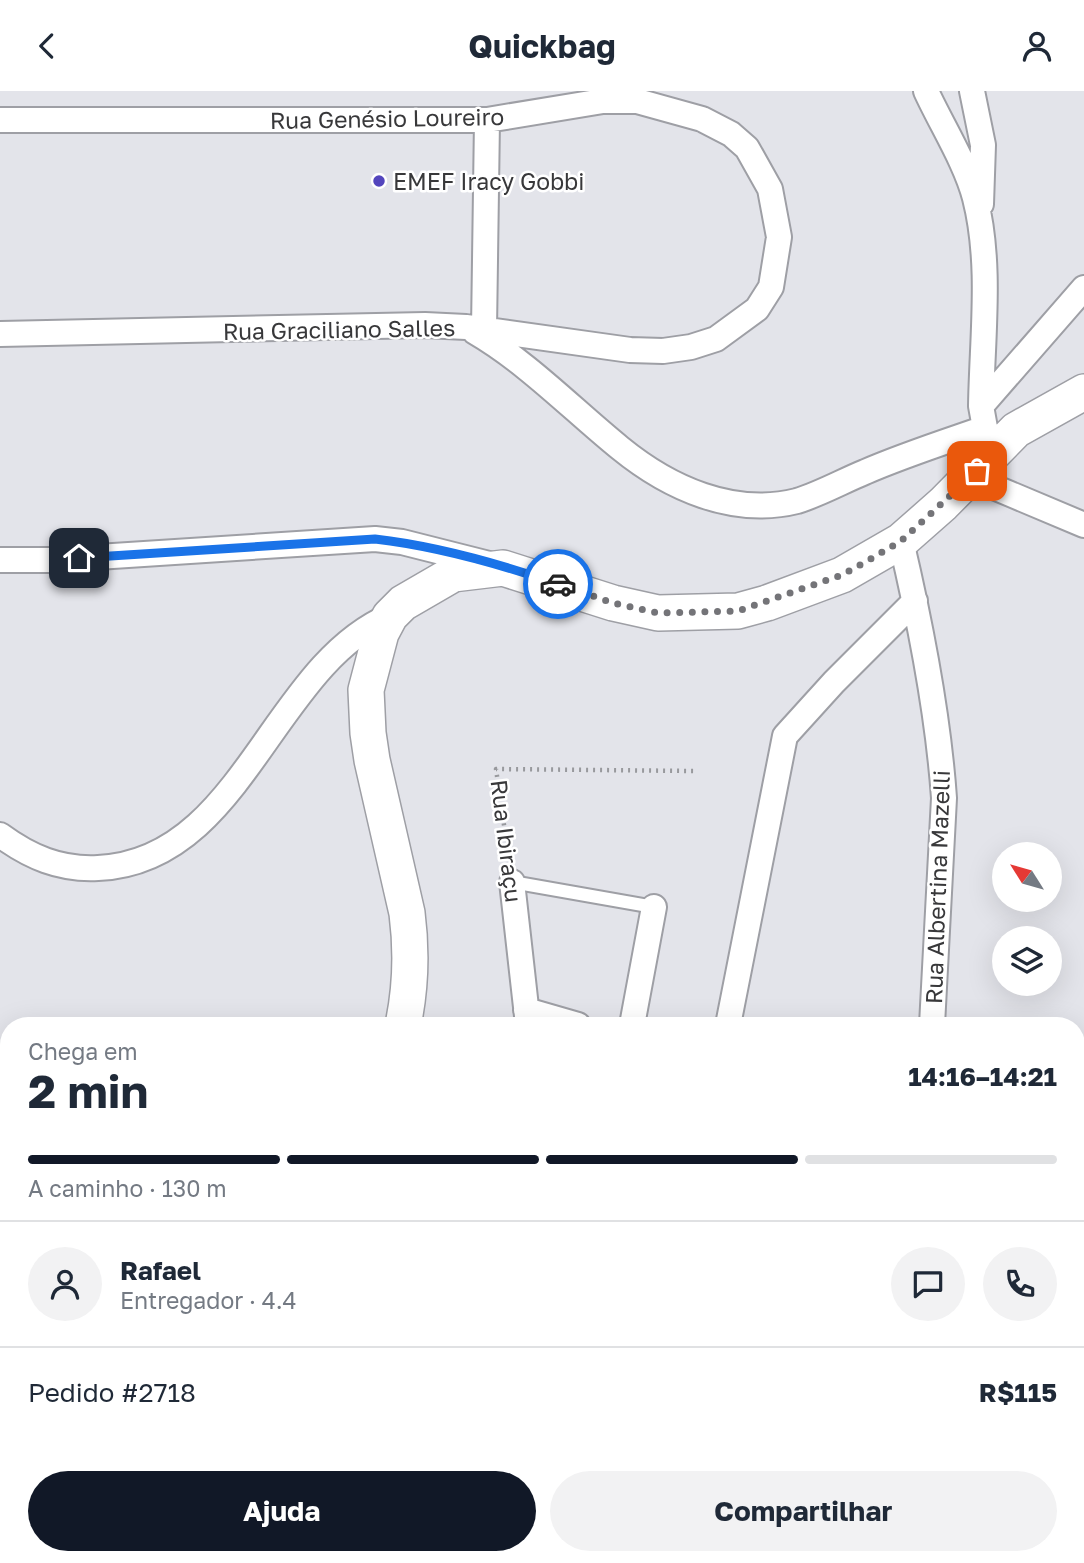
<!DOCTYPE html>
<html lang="pt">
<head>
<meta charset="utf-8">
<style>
	body { margin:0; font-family:"Golos Text",sans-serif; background:#f2f2f3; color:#1f2937; height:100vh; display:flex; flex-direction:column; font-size:26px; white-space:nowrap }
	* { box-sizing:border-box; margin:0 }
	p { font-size:23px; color:#747a83 }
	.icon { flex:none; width:38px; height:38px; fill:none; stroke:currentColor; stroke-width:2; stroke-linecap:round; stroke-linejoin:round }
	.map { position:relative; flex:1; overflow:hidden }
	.sheet { position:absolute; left:0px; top:926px; width:1085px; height:548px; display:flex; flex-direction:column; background:#fff; border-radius:28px 28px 0 0; box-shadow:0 7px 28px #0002 }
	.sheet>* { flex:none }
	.needle { width:46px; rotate:307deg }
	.controls { position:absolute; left:992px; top:751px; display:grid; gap:14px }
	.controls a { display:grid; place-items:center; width:70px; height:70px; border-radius:50%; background:#fff; box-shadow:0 7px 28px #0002; font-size:35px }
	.pin { position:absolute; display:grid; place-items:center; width:60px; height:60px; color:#fff; margin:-30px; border-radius:14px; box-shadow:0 4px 10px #0006 }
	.courier { position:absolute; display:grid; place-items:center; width:70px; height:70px; margin:-35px; border:5px solid #1a73e8; border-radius:50%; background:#fff; color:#222; box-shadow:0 2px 9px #0007 }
	.headline em { font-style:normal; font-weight:700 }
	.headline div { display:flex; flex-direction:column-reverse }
	.headline { display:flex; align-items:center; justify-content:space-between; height:119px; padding:0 28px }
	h1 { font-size:46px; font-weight:700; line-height:52px }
	.bar { display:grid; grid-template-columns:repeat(4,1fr); gap:10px 7px; align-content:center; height:84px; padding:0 28px }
	.bar i { height:9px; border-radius:5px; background:#e0e1e3 }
	.bar .current { background:#111827 }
	.bar p { grid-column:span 4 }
	.line { display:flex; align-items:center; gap:18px; padding:0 28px; border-top:2px solid #e0e1e3 }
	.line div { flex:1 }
	.round { display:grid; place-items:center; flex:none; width:74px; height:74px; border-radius:37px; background:#f2f2f3 }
	.button { display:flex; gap:14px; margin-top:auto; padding:14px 28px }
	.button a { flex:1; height:80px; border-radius:42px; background:#111827; color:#fff; font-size:28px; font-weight:700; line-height:80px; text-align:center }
	.button a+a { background:#f2f2f3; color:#1f2937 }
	header { display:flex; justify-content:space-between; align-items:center; height:91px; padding:0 28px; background:#fff; font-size:32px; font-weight:700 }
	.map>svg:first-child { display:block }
	.building { fill:#c2bcb9; stroke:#847f7c; stroke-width:2 }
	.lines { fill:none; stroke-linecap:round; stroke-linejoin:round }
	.lane-casing { stroke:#9e9fa5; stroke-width:16 }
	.street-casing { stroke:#9e9fa5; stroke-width:28 }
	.secondary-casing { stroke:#9e9fa5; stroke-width:38 }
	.path { stroke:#98999d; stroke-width:4.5; stroke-dasharray:2 5; stroke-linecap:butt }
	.lane { stroke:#fff; stroke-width:12 }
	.street { stroke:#fff; stroke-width:24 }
	.secondary { stroke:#fff; stroke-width:35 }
	.done { stroke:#747478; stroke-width:7; stroke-dasharray:0 12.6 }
	.route { stroke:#1a73e8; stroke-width:9 }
	.poi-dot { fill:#5345bd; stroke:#fff; stroke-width:2.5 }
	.labels { text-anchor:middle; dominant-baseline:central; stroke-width:5; stroke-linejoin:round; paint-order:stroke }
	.street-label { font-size:23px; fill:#38383a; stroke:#fff }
	.poi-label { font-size:23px; fill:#38383a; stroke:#fff; text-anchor:start }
</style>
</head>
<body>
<header><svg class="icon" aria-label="back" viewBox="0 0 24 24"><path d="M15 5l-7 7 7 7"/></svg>Quickbag<svg class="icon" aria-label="person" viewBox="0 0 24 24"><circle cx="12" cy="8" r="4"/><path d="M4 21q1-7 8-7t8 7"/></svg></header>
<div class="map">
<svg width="1084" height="1472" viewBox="0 0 1084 1472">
	<rect width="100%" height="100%" fill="#e3e4ea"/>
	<path class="building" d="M9,1373V1465H260L267,1472H0V1383Z"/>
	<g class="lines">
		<defs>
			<path id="lane" d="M512,791L654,816
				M0,1251L9,1242
				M0,1328L9,1319"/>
			<path id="street" d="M926,0C941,33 966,72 975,107C992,173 982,247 981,315L985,337L992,350
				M972,0L983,54L981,113
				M0,29H487L603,10H637L702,28L731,43L747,57L770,98L779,146L771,196L757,218L716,248L691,256L663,260L630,259L466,236L425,234L0,243
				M484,239L487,29
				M475,241C528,272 572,318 620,357C669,397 733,426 797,410C820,403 843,390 865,381C904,364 945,351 985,337
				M981,315L1084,197
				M970,386L1084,434
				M901,450C921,535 938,621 944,707L932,934
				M0,469H51L375,448L402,451L489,473
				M0,744C30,766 60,779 98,777C242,771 271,576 390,525
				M512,791L528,934
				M526,919L578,934
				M632,934L654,816
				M728,934L785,645L834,591L915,510
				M1076,1057L1084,993
				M0,1151L9,1158
				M335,1465L343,1472
				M1009,1465L1025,1472
				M519,1472L520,1465
				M608,1472L610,1465
				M789,1472L791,1465
				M968,1472L970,1465"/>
			<path id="secondary" d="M403,934C411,896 412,861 407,822L372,669L368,642L366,599L381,542L390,525L403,512L453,483L503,477L613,512L658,522L738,520L767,512L842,484L901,450L943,413L1016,339L1084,301
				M0,1029L9,1030"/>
		</defs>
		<use href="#lane" class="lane-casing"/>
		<use href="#street" class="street-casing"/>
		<use href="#secondary" class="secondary-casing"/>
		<path class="path" d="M509,769L496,678L695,680"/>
		<use href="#lane" class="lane"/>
		<use href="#street" class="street"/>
		<use href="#secondary" class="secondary"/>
	</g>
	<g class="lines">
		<path class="done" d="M558,493L613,512L658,522L738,520L842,484L874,466L901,450L977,380"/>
		<path class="route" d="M79,467L375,448C436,455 500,473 558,493"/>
	</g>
	<circle class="poi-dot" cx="379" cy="90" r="7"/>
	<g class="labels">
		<g class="street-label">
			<text transform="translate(387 27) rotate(-1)">Rua Genésio Loureiro</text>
			<text transform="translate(339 238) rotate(-1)">Rua Graciliano Salles</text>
			<text transform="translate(507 750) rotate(83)">Rua Ibiraçu</text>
			<text transform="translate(937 796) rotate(-88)">Rua Albertina Mazelli</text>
		</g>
		<g class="poi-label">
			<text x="393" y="90">EMEF Iracy Gobbi</text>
		</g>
	</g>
</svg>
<div class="controls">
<a><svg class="needle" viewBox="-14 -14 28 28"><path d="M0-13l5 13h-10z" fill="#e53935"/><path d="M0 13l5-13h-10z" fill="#747a83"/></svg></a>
<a><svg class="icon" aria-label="layers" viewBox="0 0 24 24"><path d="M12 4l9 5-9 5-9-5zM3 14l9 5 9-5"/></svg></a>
</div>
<div class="pin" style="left:977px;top:380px;background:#ea580c"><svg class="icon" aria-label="bag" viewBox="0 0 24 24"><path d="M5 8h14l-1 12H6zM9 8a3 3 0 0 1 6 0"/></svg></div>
<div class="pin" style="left:79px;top:467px;background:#1f2937"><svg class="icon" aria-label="home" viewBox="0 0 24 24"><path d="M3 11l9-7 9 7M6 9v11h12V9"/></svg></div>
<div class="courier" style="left:558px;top:493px"><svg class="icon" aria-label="car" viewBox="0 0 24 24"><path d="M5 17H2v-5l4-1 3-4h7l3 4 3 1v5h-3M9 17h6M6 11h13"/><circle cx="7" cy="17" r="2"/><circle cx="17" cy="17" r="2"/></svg></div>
<section class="sheet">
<div class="headline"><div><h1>2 min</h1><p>Chega em</p></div><em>14:16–14:21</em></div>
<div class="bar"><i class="current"></i><i class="current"></i><i class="current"></i><i></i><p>A caminho · 130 m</p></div>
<div class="line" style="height:126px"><a class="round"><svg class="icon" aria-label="person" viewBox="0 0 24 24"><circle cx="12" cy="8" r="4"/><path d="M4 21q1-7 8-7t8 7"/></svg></a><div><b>Rafael</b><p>Entregador · 4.4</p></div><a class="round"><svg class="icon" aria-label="chat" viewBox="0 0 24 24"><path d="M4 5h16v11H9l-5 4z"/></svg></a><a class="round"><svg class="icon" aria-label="phone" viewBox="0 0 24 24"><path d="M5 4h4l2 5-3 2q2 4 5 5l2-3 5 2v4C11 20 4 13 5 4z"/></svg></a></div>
<div class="line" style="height:91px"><div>Pedido #2718</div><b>R$115</b></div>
<div class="button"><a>Ajuda</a><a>Compartilhar</a></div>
</section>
</div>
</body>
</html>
